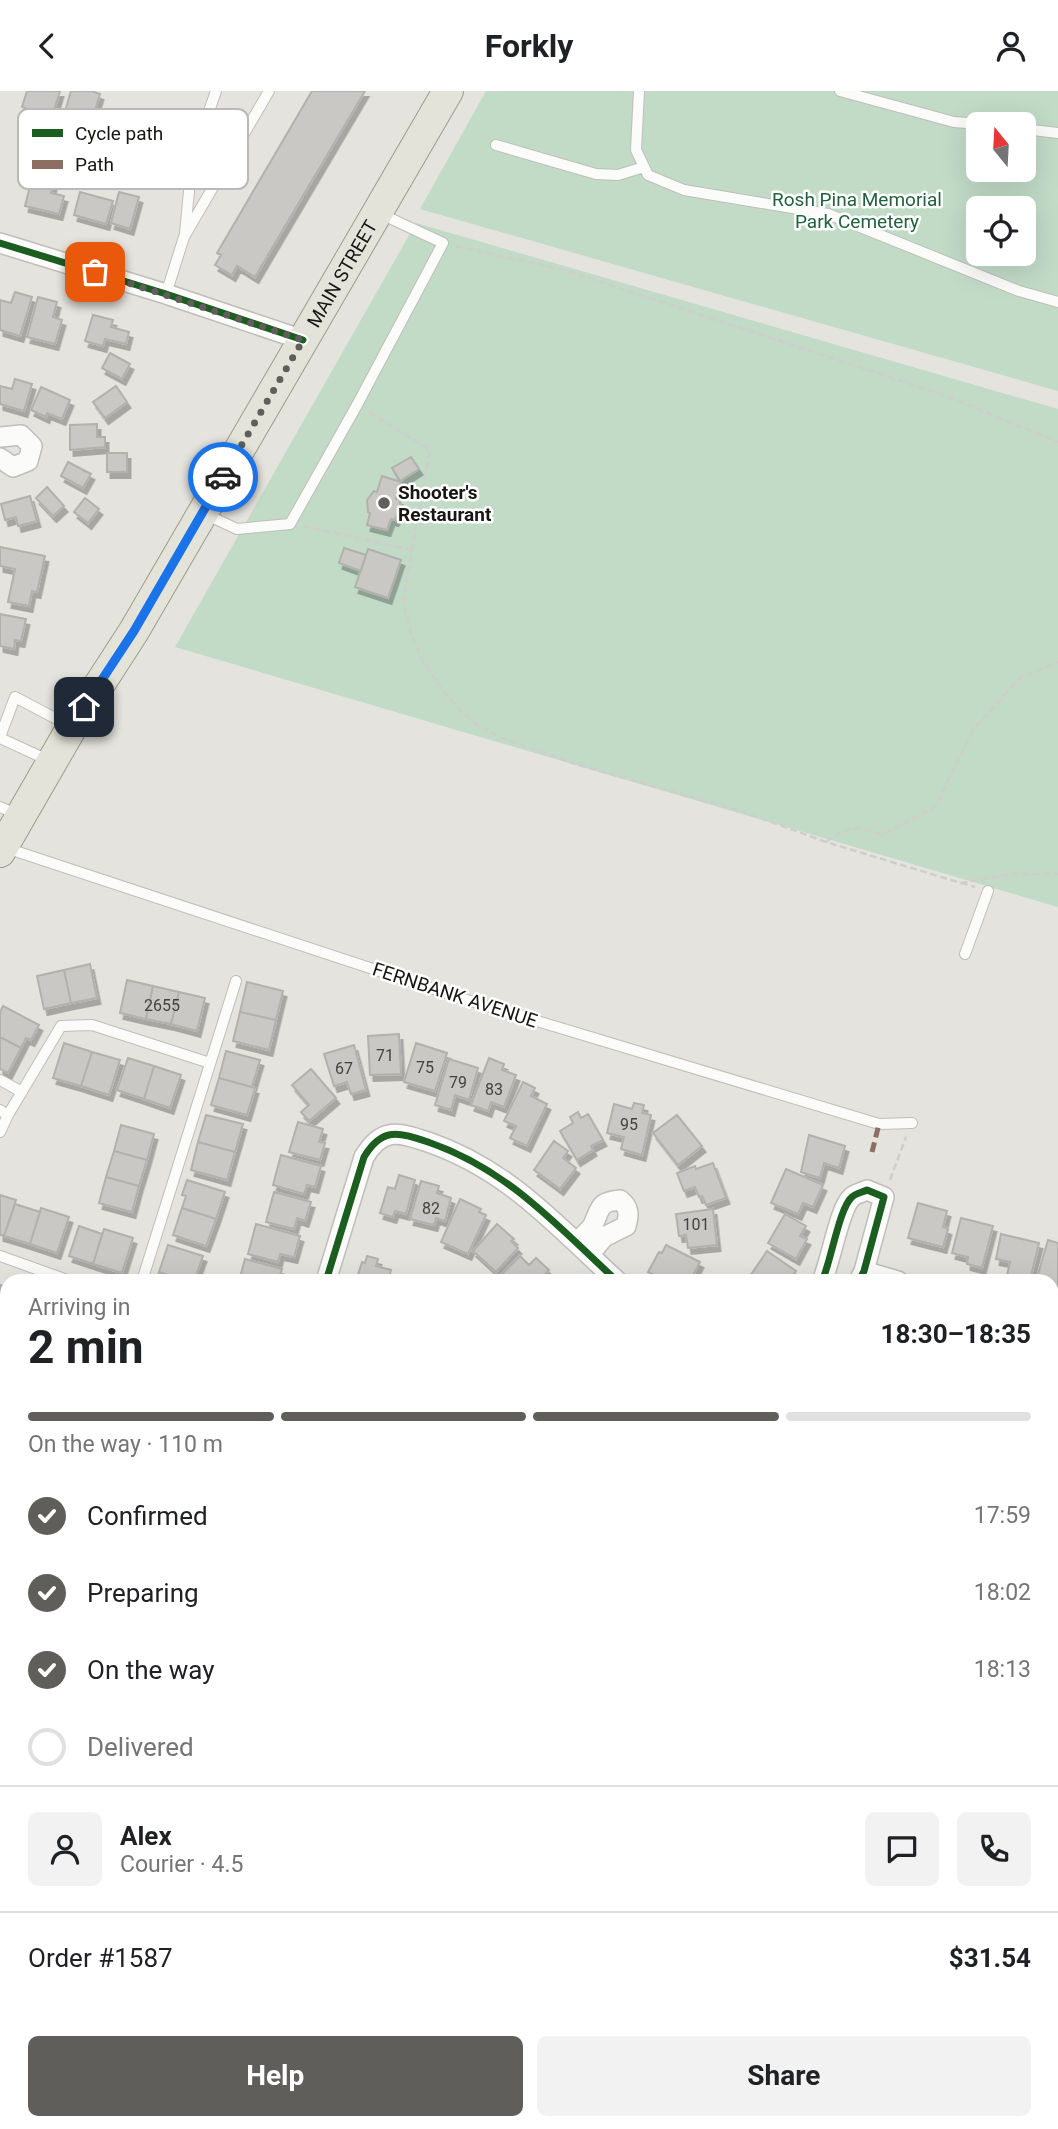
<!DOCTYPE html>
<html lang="en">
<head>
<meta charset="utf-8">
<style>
	body { margin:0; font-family:Roboto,sans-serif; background:#f2f2f2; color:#202124; height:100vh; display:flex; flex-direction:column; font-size:26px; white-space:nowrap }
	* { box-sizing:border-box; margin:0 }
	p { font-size:23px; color:#757577 }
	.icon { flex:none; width:38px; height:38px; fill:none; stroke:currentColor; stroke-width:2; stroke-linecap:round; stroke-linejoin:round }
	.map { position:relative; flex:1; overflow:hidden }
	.side { position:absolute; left:0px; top:1183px; width:1059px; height:856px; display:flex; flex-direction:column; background:#fff; border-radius:21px 21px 0 0; box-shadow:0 7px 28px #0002 }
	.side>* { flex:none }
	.needle { width:46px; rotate:342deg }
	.buttons { position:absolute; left:966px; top:21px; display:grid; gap:14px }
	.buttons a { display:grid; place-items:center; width:70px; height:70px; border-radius:10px; background:#fff; box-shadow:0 7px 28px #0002; font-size:35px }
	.pin { position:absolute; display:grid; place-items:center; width:60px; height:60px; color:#fff; margin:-30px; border-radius:14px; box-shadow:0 4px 10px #0006 }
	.courier { position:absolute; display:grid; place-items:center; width:70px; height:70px; margin:-35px; border:5px solid #1a73e8; border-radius:50%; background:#fff; color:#222; box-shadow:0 2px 9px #0007 }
	.headline em { font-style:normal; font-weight:700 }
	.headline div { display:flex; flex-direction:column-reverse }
	.headline { display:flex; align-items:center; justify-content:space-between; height:119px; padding:0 28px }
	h1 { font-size:46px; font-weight:700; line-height:52px }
	.bar { display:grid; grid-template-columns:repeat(4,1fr); gap:10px 7px; align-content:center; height:84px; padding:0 28px }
	.bar i { height:9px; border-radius:5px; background:#e0e0e0 }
	.bar .on { background:#5f5e5a }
	.bar p { grid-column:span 4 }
	.line { display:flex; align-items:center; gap:18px; padding:0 28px; border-top:2px solid #e0e0e0 }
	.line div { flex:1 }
	.round { display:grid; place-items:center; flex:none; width:74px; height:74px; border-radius:10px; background:#f2f2f2 }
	ol { padding:0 28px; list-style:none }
	li { display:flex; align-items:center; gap:21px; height:77px }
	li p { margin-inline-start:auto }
	li .icon { padding:7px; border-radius:50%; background:#5f5e5a; color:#fff; stroke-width:4 }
	li:last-child { color:#757577 }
	li i { width:38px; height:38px; border:4px solid #e0e0e0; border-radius:50% }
	.action { display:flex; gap:14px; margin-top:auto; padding:14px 28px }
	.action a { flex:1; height:80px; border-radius:10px; background:#5f5e5a; color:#fff; font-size:28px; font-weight:700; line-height:80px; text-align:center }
	.action a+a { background:#f2f2f2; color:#202124 }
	header { display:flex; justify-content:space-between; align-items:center; height:91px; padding:0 28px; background:#fff; font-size:32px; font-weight:700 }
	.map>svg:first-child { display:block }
	.commercial { fill:#e2dbe5 }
	.green { fill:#c1dbc7; fill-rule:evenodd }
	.building { fill:#c9c8c4; stroke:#b2b1ae; stroke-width:2; filter:url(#shadow) }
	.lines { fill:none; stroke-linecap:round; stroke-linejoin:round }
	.service-casing { stroke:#bfbeba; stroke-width:12 }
	.minor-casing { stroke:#bfbeba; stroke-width:22 }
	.tertiary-casing { stroke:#bfbeba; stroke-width:25 }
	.primary-casing { stroke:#9d9c89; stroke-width:32 }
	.path { stroke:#cececc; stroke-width:2.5; stroke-dasharray:7 3.5; stroke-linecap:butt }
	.service { stroke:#fbfbfa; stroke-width:10 }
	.minor { stroke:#fbfbfa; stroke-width:19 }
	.tertiary { stroke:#fbfbfa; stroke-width:23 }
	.primary { stroke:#e4e3d9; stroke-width:30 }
	.quiet { stroke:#8d6e63; stroke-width:5; stroke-dasharray:10 5; stroke-linecap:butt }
	.cycleway-casing { stroke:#fff; stroke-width:11 }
	.cycleway { stroke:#1b5e20; stroke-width:7 }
	.done { stroke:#5f5e5a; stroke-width:7; stroke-dasharray:0 12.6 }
	.route { stroke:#1a73e8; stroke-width:9 }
	.poi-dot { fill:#5f5e5a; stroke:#fff; stroke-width:2.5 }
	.labels { text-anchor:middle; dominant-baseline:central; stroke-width:5; stroke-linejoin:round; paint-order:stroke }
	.number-label { font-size:16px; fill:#44423f }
	.park-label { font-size:19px; fill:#21613d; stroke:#fff }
	.street-label { font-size:19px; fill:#171613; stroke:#fff }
	.poi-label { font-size:19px; font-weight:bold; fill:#171613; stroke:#fff; text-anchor:start }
	.key { fill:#fff; stroke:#b9b9b8; stroke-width:2 }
	.key-label { font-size:19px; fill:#171613 }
</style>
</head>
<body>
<header><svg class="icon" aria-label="back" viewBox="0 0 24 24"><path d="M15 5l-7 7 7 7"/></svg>Forkly<svg class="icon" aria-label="person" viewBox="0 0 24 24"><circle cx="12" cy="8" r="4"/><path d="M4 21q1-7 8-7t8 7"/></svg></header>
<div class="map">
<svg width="1058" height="2038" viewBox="0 0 1058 2038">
	<defs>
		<filter id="shadow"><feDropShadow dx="3.5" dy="6" stdDeviation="0" flood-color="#0004"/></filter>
	</defs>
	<rect width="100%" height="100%" fill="#e4e3de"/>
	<path class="commercial" d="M0,1257L7,1259V1798L0,1795Z"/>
	<path class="green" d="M486,0H1058V300L420,118ZM978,33H1024V79H978ZM978,117H1024V163H978Z
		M416,132L1058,318V816L175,556Z
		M1052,1380L1058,1382V1498L1052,1499Z
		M1052,1783L1058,1785V2038H748L750,2032H1052Z
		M610,2032H714L739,2038H608Z"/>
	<path class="building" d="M27,0H60L52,26L39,22L38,25L31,23L33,20L22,16Z
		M71,0H91L100,3L91,32L64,24Z
		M312,0H365L255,186L237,175L232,184L215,174L221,164L217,162Z
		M34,79L55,84L51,102L64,105L59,123L25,115Z
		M80,101L113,110L106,133L74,124Z
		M119,101L139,106L130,138L111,132Z
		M15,201L32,206L20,245L0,239V209L11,212Z
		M38,206L57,211L53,226L62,229L55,253L27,246Z
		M93,224L113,229L111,236L129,241L126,253L105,248L103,255L85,250Z
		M110,262L130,273L122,288L102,277Z
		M15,288L32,293L24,320L0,313V295L12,298Z
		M116,295L127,311L105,327L93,311Z
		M41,296L70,309L62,328L47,322L46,326L31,319Z
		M97,333V346H105V356L70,359V334Z
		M107,362H127V381H107Z
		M411,366L419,378L400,390L392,377Z
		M68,371L91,383L83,397L61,385Z
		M382,385L401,391L396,408H399L401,415L395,429L391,428L387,439L367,434L370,422L368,421L367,409L374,400L377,401Z
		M47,396L64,415L53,425L36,407Z
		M30,405L37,430L18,435L16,426L5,429L1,413Z
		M85,407L99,418L88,432L74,421Z
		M0,456L45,465L37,501L32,500L29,515L8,511L15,478L0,475Z
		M344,457L366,464L361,480L339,472Z
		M368,458L401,469L388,507L355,496Z
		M0,523L26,528L21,550L15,549L14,558L0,555Z
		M90,873L97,907L71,912L64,879Z
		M64,879L71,912L44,918L37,885Z
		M127,889L153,895L146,928L120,922Z
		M247,891L283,900L276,929L240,921Z
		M153,895L179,901L171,933L146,928Z
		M179,901L205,907L197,940L171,933Z
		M3,915L39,934L31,949L26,947L21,957L0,946V921Z
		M240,921L276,929L269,959L233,950Z
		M399,943L401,983L370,984L368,945Z
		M0,946L21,957L8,982L0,978Z
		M64,952L92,961L81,995L53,987Z
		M416,952L447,962L435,1000L404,991Z
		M354,954L366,999L351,1003L347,991L334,995L324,963Z
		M226,960L260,969L252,996L219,987Z
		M92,961L120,969L109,1004L81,995Z
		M128,967L154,975L144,1008L117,999Z
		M489,967L504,973L502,979L516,984L504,1016L491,1011L488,1020L471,1014Z
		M449,968L478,977L469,1009L455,1004L451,1019L435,1014Z
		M154,975L181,984L170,1017L144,1008Z
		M311,978L336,1007L309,1030L301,1021L309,1014L292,994Z
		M219,987L255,997L247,1024L211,1014Z
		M523,991L535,997L531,1005L547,1013L527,1055L510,1047L516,1035L504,1030Z
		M634,1012L644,1014L642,1022L651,1024L642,1064L621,1058L624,1046L607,1042L614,1013L632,1018Z
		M578,1021L581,1027L588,1023L603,1049L591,1055L593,1059L577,1069L560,1040L573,1032L570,1026Z
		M206,1024L243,1033L235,1061L198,1051Z
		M677,1024L702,1055L678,1074L653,1042Z
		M298,1031L323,1038L319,1051L325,1052L320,1069L289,1061Z
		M121,1034L154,1043L147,1069L114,1060Z
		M809,1044L845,1055L839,1077L824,1072L820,1087L801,1081Z
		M554,1050L568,1060L563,1067L576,1077L560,1098L534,1079Z
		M198,1051L235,1061L227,1089L191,1079Z
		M114,1060L147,1069L139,1095L106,1086Z
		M281,1064L321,1075L315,1096L307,1094L304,1103L273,1094Z
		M713,1072L726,1107L706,1114L702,1105L699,1106L695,1096L684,1100L677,1082L695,1075L696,1078Z
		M786,1078L823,1094L813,1116L803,1112L798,1123L771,1112Z
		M399,1084L415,1089L406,1123L395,1120L393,1126L380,1122L388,1096L395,1098Z
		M106,1086L139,1095L132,1121L99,1112Z
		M187,1089L225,1101L216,1128L182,1117L186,1105L182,1104Z
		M421,1090L439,1095L437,1102L451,1107L445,1130L436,1127L434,1134L410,1128Z
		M274,1101L311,1111L305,1130L297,1127L294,1138L266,1131Z
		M0,1104L16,1109L4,1145L0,1144Z
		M460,1108L481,1118L479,1121L486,1124L468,1163L441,1151Z
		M918,1112L947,1120L943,1136L948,1138L943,1156L908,1147Z
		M15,1113L40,1121L30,1153L4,1145Z
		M41,1117L69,1126L57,1162L30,1153Z
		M182,1117L216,1128L206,1155L173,1144Z
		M713,1118L717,1154L688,1157L686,1144L679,1145L676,1123Z
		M785,1123L806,1135L800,1145L807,1148L796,1168L768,1152Z
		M961,1127L993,1135L982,1177L967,1173L968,1166L952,1162Z
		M256,1133L300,1145L294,1166L280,1163L278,1171L248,1163Z
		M497,1133L514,1148L511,1150L518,1157L496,1181L473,1160Z
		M79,1135L102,1143L93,1173L69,1165Z
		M104,1138L133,1147L122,1182L93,1173Z
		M1001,1143L1039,1152L1030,1189L1007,1184L1010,1171L996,1168Z
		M1048,1149L1058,1152V1200L1052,1198V1190L1037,1187Z
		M168,1154L203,1165L194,1190H187L159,1181Z
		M666,1154L700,1171L690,1190L685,1188L684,1190H666L648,1181L659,1161L662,1162Z
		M767,1160L796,1180L789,1190H752L748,1188Z
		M367,1165L378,1168L376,1175L391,1179L388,1190H356L362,1171L365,1172Z
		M520,1165L529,1174L536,1167L549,1179L539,1190H507L501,1184Z
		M245,1168L282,1178L278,1190H239Z
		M159,1181L187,1190H156Z
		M0,1194L7,1196V1234L0,1232Z
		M1052,1278L1058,1280V1326L1052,1325Z
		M0,1286L7,1288V1330L0,1328Z
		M0,1528L7,1531V1694L0,1717Z
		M1058,1539V1562L1052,1564V1540Z
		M1052,1710H1055L1052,1723L1058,1724V1750L1052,1748Z
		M5,1949H7V1982L0,1980V1965Z
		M2,1988L7,1989V2020L0,2018Z
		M0,2023L7,2025V2032H23L21,2038H0Z
		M197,2032H241L239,2038H195Z
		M344,2032H370L368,2038H342Z
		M380,2032H413L411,2038H378Z
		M419,2032H438L436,2036L443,2038H417Z"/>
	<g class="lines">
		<defs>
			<path id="service" d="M639,0L636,59L648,84L684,99L828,123L1019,200L1058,211
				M840,0L954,31L979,33
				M1024,38L1058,42
				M496,54L596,83L618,84L644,76
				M185,142L192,69L216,0
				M166,203L184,146L269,0
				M207,424L237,438L290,433L357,314L443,152L381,123
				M0,646L15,606L68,634
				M0,647L50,670
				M0,716L19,724
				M6,757L464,908L879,1033L912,1032
				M965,863L988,800
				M0,989L22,1001
				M0,1019L8,1024L0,1041
				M8,1024L61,935L92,934L210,972
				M0,1165L70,1190
				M142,1190L236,890
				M0,1356L7,1358
				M0,1465L7,1440
				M0,1493L7,1495
				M0,1750L7,1743"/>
			<path id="minor" d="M0,152L166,203L303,249
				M0,346L21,344L32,355L28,370L13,376L0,367
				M577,1151C582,1146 589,1140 593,1134C601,1117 598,1111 620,1109C630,1117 629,1124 626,1135L604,1146L589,1164
				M864,1180L898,1190
				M326,1190L364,1066C382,1036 398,1041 428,1051C509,1079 556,1134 617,1190
				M822,1190C831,1171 839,1117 852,1106C855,1103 863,1101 867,1099L884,1106L864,1180L859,1190
				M1052,1235L1058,1237
				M1052,1616L1058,1615
				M1052,1660L1058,1659
				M65,2038L67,2032
				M269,2038L271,2032"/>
			<path id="tertiary" d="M0,1812L7,1814
				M0,1844L7,1846
				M305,2038L307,2032"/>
			<g id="primary">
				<path id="s1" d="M0,761L72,636L134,540L448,0"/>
			</g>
		</defs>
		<use href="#service" class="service-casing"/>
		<use href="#minor" class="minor-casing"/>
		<use href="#tertiary" class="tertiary-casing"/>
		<use href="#primary" class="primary-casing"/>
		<path class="path" d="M456,155L568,180L944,304L1058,351
			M369,321L430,359L403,509L412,546L423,570L438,593L457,616L477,634L500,646L575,673L744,721L826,751L961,792L1013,783H1058
			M303,435L412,459
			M826,751C849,735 856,734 882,744L935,716L973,639L1020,587L1058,571
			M961,792L975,796
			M890,1089L906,1046
			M1052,1445H1058
			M1052,1862L1058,1865"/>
		<use href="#service" class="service"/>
		<use href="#minor" class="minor"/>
		<use href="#tertiary" class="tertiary"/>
		<use href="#primary" class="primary"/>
		<path class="quiet" d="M872,1061L879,1033
			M653,2032L675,2038"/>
		<defs>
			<path id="cycleway" d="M0,152L166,203L303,249
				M326,1190L364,1066C382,1036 398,1041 428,1051C509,1079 556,1134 617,1190
				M822,1190C831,1171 839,1117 852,1106C855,1103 863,1101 867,1099L884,1106L864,1180L859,1190"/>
		</defs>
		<use href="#cycleway" class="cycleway-casing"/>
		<use href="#cycleway" class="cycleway"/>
	</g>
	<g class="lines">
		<path class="done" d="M95,181L303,249L223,386"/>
		<path class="route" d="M84,616L134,540L223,386"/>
	</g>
	<circle class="poi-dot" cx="384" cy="412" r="7"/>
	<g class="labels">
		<g class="number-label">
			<text x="162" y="914">2655</text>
			<text x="385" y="964">71</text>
			<text x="425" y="976">75</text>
			<text x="344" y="977">67</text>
			<text x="458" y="991">79</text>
			<text x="494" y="998">83</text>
			<text x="629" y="1033">95</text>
			<text x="431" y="1117">82</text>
			<text x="696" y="1133">101</text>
		</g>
		<g class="park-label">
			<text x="857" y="108">Rosh Pina Memorial<tspan x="857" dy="22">Park Cemetery</tspan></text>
		</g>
		<g class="street-label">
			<text stroke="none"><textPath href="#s1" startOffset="672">MAIN STREET</textPath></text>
			<text transform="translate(455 904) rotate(18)">FERNBANK AVENUE</text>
		</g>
		<g class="poi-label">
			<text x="398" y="401">Shooter's<tspan x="398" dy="22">Restaurant</tspan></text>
		</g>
	</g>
	<rect x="18" y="18" width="230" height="80" rx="10" class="key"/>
	<rect x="32" y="38" width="31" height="8" fill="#1b5e20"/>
	<rect x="32" y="69" width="31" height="9" fill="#8d6e63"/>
	<g class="key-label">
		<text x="75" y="49">Cycle path</text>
		<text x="75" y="80">Path</text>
	</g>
</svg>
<div class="buttons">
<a><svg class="needle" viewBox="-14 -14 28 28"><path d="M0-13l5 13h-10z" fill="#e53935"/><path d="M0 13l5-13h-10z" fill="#757577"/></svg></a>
<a><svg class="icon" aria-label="locate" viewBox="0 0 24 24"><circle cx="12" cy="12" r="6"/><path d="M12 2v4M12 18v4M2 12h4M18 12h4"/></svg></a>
</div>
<div class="pin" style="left:95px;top:181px;background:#ea580c"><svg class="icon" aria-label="bag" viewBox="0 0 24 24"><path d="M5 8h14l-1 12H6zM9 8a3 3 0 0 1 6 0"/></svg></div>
<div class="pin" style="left:84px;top:616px;background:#1f2937"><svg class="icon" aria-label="home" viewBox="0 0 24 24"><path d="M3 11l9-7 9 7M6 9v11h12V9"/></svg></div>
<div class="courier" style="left:223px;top:386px"><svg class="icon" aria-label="car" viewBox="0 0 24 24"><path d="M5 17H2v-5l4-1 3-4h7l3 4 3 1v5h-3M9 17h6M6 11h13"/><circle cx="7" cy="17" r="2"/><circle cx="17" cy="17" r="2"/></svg></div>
<section class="side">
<div class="headline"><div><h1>2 min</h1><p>Arriving in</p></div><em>18:30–18:35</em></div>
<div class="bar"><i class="on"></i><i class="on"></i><i class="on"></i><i></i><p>On the way · 110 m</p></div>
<ol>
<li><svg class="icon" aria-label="check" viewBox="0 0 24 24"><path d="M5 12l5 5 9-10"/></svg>Confirmed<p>17:59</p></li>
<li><svg class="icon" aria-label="check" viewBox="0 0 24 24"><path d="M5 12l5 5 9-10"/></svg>Preparing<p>18:02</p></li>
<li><svg class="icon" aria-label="check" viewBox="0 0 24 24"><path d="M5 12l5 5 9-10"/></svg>On the way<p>18:13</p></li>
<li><i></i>Delivered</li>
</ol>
<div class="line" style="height:126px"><a class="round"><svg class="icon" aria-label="person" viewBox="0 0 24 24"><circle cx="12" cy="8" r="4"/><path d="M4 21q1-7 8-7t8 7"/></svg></a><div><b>Alex</b><p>Courier · 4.5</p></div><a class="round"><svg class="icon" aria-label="chat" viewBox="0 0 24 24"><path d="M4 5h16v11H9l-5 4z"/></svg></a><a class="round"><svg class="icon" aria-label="phone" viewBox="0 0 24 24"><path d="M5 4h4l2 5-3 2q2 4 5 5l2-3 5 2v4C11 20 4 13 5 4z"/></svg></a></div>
<div class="line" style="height:91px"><div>Order #1587</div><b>$31.54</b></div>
<div class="action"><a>Help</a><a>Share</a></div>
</section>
</div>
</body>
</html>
